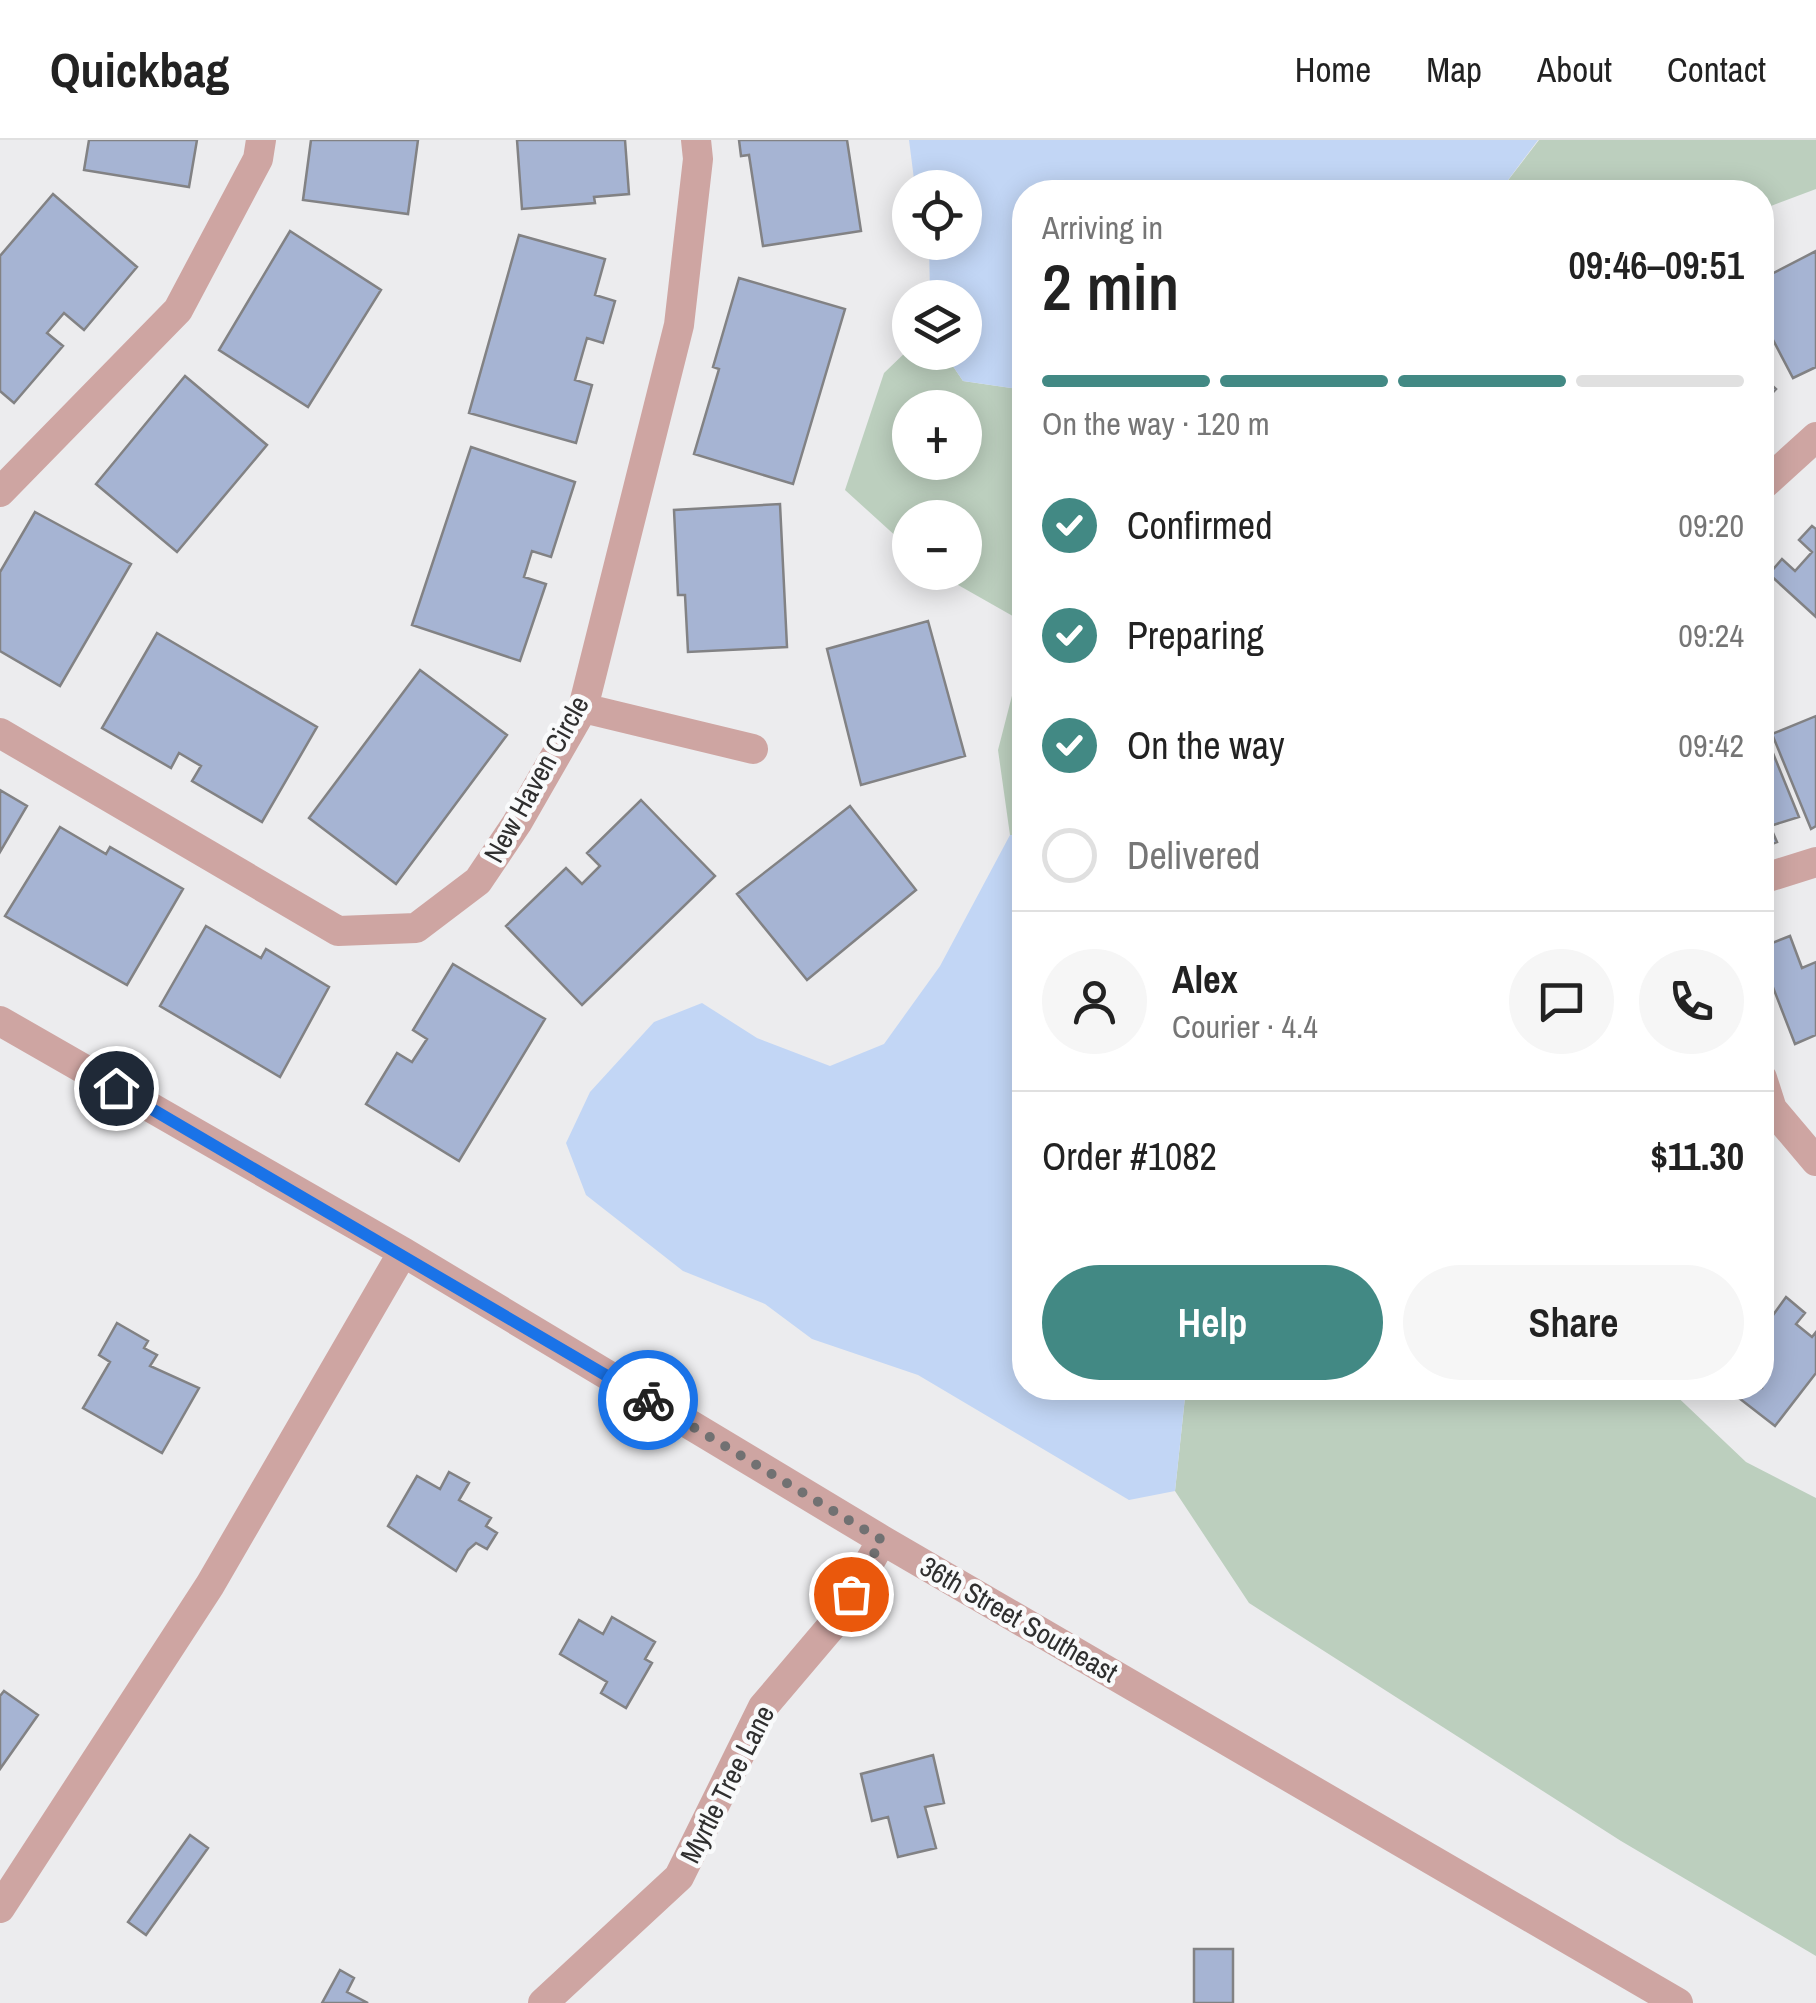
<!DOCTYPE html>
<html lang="en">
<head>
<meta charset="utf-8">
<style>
	body { margin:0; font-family:"Archivo Narrow",sans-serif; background:#f6f6f6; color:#222; height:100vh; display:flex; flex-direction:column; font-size:38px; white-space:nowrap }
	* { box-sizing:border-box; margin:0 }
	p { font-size:32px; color:#767676 }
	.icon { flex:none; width:55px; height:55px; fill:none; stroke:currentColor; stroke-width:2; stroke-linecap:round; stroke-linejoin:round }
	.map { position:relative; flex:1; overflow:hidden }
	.details { position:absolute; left:1012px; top:40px; width:762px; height:1220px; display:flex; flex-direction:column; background:#fff; border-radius:40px; box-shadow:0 5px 25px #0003 }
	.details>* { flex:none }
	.controls { position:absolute; left:892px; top:30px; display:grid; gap:20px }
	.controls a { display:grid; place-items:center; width:90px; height:90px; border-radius:50%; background:#fff; box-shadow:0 5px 25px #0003; font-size:50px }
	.pin { position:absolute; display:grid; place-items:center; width:85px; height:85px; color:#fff; margin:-42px; border:5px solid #fff; border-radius:50%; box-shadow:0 2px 10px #0007 }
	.courier { position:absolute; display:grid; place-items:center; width:100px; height:100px; margin:-50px; border:8px solid #1a73e8; border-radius:50%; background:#fff; color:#222; box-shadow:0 2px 12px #0007 }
	.headline em { font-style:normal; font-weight:600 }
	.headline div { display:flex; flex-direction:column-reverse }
	.headline { display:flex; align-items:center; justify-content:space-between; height:170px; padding:0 30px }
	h1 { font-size:65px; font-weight:600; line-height:75px }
	.bar { display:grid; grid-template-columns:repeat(4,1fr); gap:15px 10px; align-content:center; height:120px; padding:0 30px }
	.bar i { height:12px; border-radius:8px; background:#e0e0e0 }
	.bar .on { background:#428984 }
	.bar p { grid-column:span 4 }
	.line { display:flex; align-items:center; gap:25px; padding:0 30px; border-top:2px solid #e0e0e0 }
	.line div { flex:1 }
	.round { display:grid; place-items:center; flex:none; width:105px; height:105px; border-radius:52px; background:#f6f6f6 }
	ol { padding:0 30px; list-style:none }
	li { display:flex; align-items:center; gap:30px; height:110px }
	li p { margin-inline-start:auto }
	li .icon { padding:10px; border-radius:50%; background:#428984; color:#fff; stroke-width:4 }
	li:last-child { color:#767676 }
	li i { width:55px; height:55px; border:5px solid #e0e0e0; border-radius:50% }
	.button { display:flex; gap:20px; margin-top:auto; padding:20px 30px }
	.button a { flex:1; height:115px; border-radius:60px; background:#428984; color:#fff; font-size:40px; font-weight:600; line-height:115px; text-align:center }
	.button a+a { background:#f6f6f6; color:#222 }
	header { display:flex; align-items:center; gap:60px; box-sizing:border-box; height:140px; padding:0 50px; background:#fff; border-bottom:2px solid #e0e0e0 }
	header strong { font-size:48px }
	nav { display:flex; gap:55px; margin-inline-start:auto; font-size:35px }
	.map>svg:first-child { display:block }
	.green { fill:#bccfbe; fill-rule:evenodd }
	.water { fill:#c2d6f5 }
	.building { fill:#a6b4d3; stroke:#828284; stroke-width:2.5 }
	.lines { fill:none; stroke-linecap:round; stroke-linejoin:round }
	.street { stroke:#cea5a2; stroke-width:30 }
	.done { stroke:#717172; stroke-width:10; stroke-dasharray:0 18 }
	.route { stroke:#1a73e8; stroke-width:12 }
	.labels { text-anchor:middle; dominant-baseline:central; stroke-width:9; stroke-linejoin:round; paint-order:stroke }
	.street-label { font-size:28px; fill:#2f2f2f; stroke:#f9fafb }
</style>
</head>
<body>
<header>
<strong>Quickbag</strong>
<nav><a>Home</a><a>Map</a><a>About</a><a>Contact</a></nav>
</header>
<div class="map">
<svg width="1816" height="1863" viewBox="0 0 1816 1863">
	<rect width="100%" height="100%" fill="#ececee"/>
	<path class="green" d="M1539,0H1816V49L1763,69L1762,52H1499Z
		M910,208V212L944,213L963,241L1025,250V483L937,433L965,432V378H910V409L845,350L884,233ZM910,268H965V322H910Z
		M1025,505V695H1010L998,610Z
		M1186,1248H1668L1746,1322L1816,1358V1816L1621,1701L1249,1463L1175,1351Z"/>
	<path class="water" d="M909,0H1538L1499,52H1025L1024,250L963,241L944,213L965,212V158L930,157L929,103L965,102V48L915,47Z
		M1010,695H1025V1248H1186L1175,1351L1129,1360L918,1235L812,1199L765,1164L683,1131L586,1055L566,1003L590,952L654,882L702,863L757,898L830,926L884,904L940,826Z"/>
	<path class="building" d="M89,0H197L189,47L84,30Z
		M311,0H418L408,74L303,60Z
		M517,0H625L629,54L594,57L595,63L522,69Z
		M739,0H847L861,91L763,106L749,15L741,16Z
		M53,54L137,127L84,190L64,173L47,193L63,206L14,263L0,251V116Z
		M290,91L381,150L308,267L219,210Z
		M519,95L605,119L595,155L615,161L603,203L587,198L575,240L592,245L576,303L469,273Z
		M1816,111V227L1793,238L1762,179V139Z
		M739,138L845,169L793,344L694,314L719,229L713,227Z
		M185,236L267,305L177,412L96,344Z
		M1762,236L1776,249L1762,264Z
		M471,307L575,342L551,417L532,411L524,437L546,444L520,521L412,485Z
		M780,364L787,507L688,512L685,455H678L674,370Z
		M35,372L131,424L60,546L0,511V432Z
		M1812,386L1816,389V477L1769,434L1782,419L1795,431L1812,412L1799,400Z
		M928,481L965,616L861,645L827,509Z
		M157,493L317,587L262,682L192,641L201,626L179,613L171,628L102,588Z
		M420,530L507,595L396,744L309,678Z
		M1816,576V686L1811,689L1772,594Z
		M1766,596L1799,677L1770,686L1777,702L1762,708Z
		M0,650L27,666L0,712Z
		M641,660L715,736L582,865L506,786L566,728L582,744L600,726L587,713Z
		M850,666L916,750L807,840L737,754Z
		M60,687L106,714L110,707L183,749L127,845L5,776Z
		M206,786L261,818L266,809L329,847L280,937L160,866Z
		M1790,796L1802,828L1816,822V895L1795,904L1762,819V807Z
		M453,824L545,879L459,1021L366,964L397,913L412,922L427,899L413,890Z
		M1786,1157L1805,1173L1796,1184L1812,1197L1816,1192V1233L1775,1286L1726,1248H1762V1178L1768,1182Z
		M117,1183L148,1201L144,1208L157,1215L150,1226L199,1248L162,1313L83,1268L110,1222L99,1215Z
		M449,1332L469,1343L459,1360L491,1378L486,1386L497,1393L487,1409L476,1403L468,1410L456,1431L388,1386L417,1336L440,1349Z
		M612,1477L655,1502L645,1519L652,1523L626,1568L601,1553L607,1542L560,1514L579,1480L603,1494Z
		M4,1551L38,1575L0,1629V1556Z
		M933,1615L944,1663L925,1667L936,1708L898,1717L888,1677L872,1681L861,1634Z
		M190,1695L208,1708L146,1795L128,1782Z
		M1194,1809H1233V1863H1194Z
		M340,1830L354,1838L347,1852L368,1863H322Z"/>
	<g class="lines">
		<path class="street" d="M1762,346L1816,297
			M0,352L178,170L258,19L261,0
			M583,568L753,609
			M0,593L338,791L416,788L478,741L517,683L583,568L679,185L698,19L696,0
			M1762,739L1816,722
			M0,881L403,1112L882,1400L1678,1863
			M1762,938L1772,969L1816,1021
			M0,1768L210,1445L403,1112
			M543,1863L679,1737L763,1567L836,1481L882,1400"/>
	</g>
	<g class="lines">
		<path class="done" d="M648,1260L882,1400L851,1454"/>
		<path class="route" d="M116,948L648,1260"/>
	</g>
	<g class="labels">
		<g class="street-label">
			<text transform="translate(536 639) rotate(-61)">New Haven Circle</text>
			<text transform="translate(1019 1479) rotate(30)">36th Street Southeast</text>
			<text transform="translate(727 1644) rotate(-63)">Myrtle Tree Lane</text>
		</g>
	</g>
</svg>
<div class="controls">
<a><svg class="icon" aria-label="locate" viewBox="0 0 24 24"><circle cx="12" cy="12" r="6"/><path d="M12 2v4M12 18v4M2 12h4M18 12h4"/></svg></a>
<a><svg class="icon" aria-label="layers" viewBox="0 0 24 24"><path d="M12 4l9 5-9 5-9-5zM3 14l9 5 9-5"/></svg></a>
<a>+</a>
<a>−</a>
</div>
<div class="pin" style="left:851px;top:1454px;background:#ea580c"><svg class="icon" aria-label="bag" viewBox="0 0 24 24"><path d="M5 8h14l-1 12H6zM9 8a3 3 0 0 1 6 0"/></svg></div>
<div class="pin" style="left:116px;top:948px;background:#1f2937"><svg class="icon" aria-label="home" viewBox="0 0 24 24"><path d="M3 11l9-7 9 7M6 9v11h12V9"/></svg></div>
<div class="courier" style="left:648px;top:1260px"><svg class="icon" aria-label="bike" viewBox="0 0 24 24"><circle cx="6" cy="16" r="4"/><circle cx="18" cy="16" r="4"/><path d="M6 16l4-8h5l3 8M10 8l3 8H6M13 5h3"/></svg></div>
<section class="details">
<div class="headline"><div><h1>2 min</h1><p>Arriving in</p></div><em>09:46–09:51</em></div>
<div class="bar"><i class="on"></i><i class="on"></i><i class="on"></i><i></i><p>On the way · 120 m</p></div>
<ol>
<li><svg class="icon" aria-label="check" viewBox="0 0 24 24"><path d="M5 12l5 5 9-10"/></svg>Confirmed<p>09:20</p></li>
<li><svg class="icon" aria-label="check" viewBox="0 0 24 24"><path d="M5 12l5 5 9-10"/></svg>Preparing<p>09:24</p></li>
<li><svg class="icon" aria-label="check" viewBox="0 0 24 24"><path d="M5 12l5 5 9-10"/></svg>On the way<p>09:42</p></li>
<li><i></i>Delivered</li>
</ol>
<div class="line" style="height:180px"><a class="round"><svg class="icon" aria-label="person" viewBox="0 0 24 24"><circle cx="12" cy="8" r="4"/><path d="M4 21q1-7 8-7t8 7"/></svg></a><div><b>Alex</b><p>Courier · 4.4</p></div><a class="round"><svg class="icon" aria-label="chat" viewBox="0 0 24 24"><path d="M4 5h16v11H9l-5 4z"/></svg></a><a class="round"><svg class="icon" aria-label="phone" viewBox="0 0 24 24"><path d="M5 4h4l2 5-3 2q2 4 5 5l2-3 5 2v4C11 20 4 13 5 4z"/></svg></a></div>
<div class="line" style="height:130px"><div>Order #1082</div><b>$11.30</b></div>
<div class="button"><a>Help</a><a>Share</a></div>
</section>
</div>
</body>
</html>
